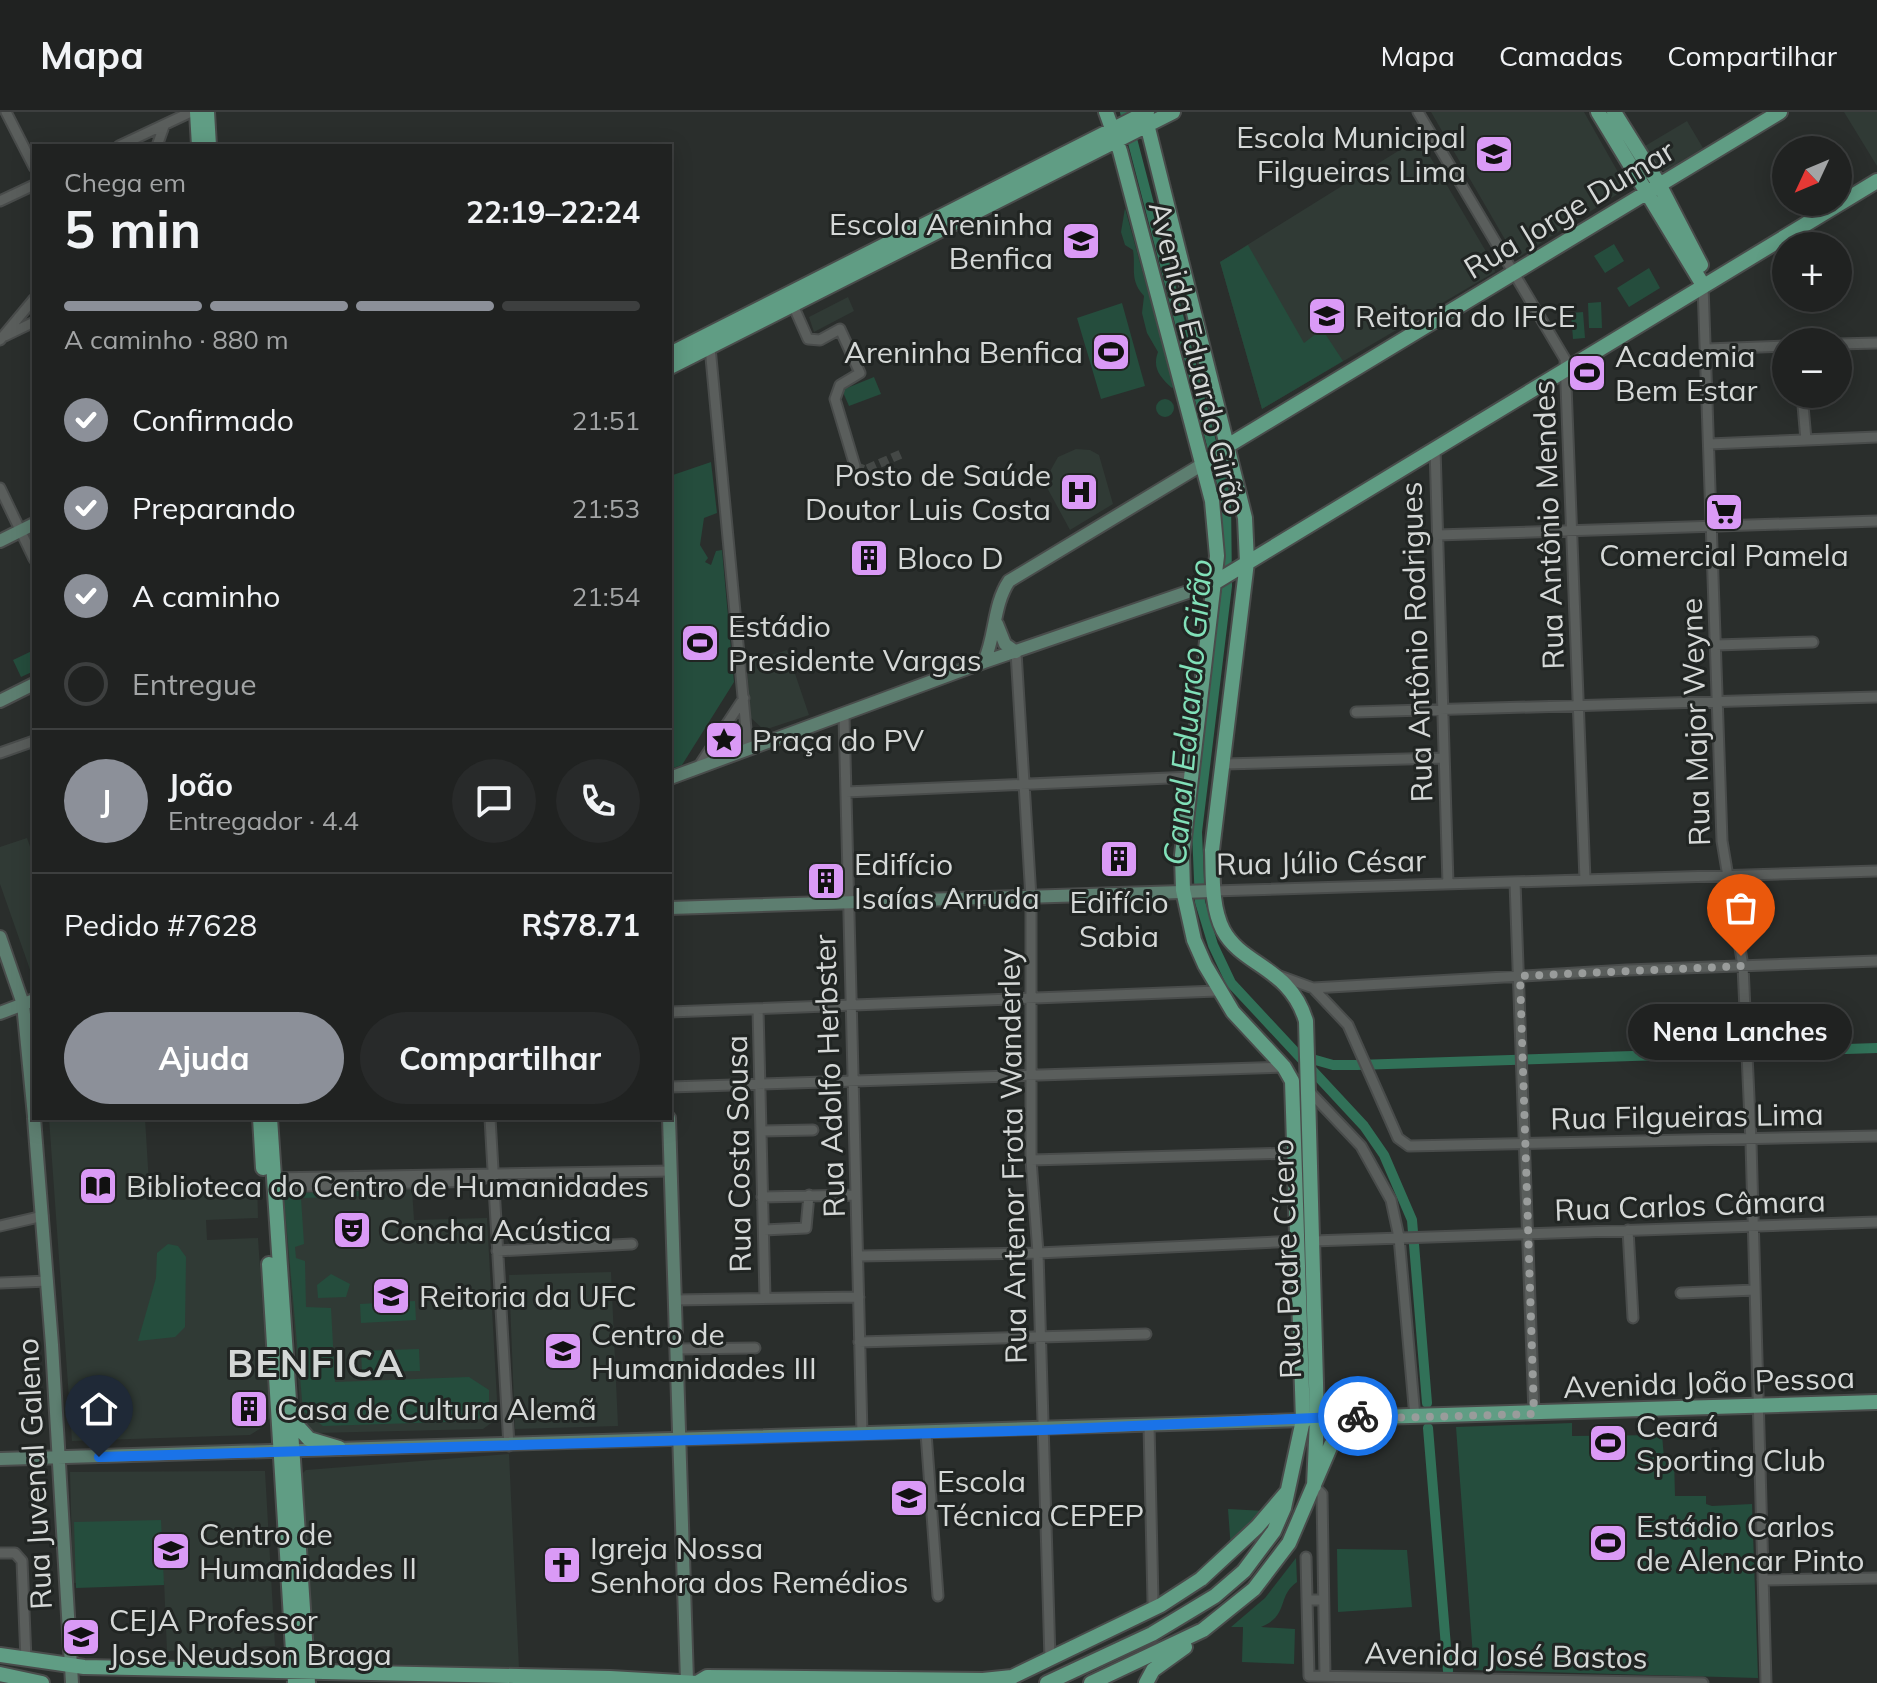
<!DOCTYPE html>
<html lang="pt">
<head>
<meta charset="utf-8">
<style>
	body { margin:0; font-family:Mulish,sans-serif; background:#282a2a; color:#f1f3f6; height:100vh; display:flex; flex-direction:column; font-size:30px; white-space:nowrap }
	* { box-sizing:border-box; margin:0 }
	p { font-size:26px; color:#a2a4a5 }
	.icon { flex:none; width:44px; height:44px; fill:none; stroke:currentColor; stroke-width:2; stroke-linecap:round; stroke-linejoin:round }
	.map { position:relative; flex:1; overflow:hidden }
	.drawer { position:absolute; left:32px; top:32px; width:640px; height:976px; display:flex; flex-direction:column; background:#202221; border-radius:0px; box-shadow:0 4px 20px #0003,0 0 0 2px #3d3f3f }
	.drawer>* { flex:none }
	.needle { width:52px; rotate:226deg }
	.controls { position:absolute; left:1772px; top:24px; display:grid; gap:16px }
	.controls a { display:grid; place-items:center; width:80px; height:80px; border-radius:50%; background:#202221; box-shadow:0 4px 20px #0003,0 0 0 2px #3d3f3f; font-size:40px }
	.pin { position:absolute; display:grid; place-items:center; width:68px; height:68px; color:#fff; margin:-82px -34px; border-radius:50% 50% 50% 0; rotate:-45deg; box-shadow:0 0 8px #0007 }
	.pin .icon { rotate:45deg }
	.courier { position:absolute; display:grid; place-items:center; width:80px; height:80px; margin:-40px; border:6px solid #1a73e8; border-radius:50%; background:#fff; color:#222; box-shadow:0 2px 10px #0007 }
	.bubble { position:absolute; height:56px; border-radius:28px; background:#202221; box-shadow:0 4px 20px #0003,0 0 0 2px #3d3f3f; font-size:26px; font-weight:700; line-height:56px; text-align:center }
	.headline em { font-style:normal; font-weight:700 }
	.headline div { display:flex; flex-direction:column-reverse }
	.headline { display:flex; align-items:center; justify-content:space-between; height:136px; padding:0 32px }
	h1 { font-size:52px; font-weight:700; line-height:60px }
	.bar { display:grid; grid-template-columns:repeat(4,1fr); gap:12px 8px; align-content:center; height:96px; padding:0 32px }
	.bar i { height:10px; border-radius:6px; background:#3d3f3f }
	.bar .current { background:#8c9099 }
	.bar p { grid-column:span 4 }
	.line { display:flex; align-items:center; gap:20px; padding:0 32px; border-top:2px solid #3d3f3f }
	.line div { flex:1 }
	.round { display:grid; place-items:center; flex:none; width:84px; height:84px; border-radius:42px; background:#282a2a }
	ol { padding:0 32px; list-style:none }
	li { display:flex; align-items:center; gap:24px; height:88px }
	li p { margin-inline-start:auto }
	li .icon { padding:8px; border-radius:50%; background:#8c9099; color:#fff; stroke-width:4 }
	li:last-child { color:#a2a4a5 }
	li i { width:44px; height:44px; border:4px solid #3d3f3f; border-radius:50% }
	.cta { display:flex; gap:16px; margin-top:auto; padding:16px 32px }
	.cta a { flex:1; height:92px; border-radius:48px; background:#8c9099; color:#fff; font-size:32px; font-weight:700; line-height:92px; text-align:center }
	.cta a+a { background:#282a2a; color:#f1f3f6 }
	header { display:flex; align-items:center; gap:48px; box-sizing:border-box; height:112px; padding:0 40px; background:#202221; border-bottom:2px solid #3d3f3f }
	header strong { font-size:38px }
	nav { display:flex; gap:44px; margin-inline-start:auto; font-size:28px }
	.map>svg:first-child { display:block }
	.built { fill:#303a35 }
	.green { fill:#254d3d }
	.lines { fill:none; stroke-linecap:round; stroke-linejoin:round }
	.canal { stroke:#317158; stroke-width:10 }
	.street-tunnel { stroke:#444846; stroke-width:9; stroke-dasharray:9 4.5; stroke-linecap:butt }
	.street-casing { stroke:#494c4b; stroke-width:13 }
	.secondary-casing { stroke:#494c4b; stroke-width:16 }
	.primary-casing { stroke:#494c4b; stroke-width:18 }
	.street { stroke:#5a5e5c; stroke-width:9 }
	.secondary { stroke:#5d7e70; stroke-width:12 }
	.primary { stroke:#609d84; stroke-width:14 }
	.done { stroke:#999c9b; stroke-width:8; stroke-dasharray:0 14.4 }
	.route { stroke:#1a73e8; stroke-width:10 }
	.labels { text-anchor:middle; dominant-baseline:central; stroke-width:6; stroke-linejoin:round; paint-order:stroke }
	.poi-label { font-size:30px; fill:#d5d8d7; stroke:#212523; text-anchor:start }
	.street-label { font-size:30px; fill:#d5d8d7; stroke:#212523 }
	.water-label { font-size:32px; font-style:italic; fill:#81e1b9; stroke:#212523 }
	.district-label { font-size:38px; font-weight:bold; letter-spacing:2px; fill:#d5d8d7; stroke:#212523 }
</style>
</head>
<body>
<header>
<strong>Mapa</strong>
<nav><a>Mapa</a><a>Camadas</a><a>Compartilhar</a></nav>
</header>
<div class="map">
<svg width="1877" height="1571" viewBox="0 0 1877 1571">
	<rect width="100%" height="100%" fill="#2a2e2c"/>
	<path class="built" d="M1431,0H1584L1627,76L1519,145L1514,143Z
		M1844,0H1877V54Z
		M1687,9L1703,36L1665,59L1659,58L1645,34Z
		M1419,26L1494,153L1495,160L1262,297L1220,150Z
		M848,185L854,199L814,220L809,205Z
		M1076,337L1090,338L1099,343L1113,392L1070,418L1044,370L1058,345Z
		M787,538L809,603L764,618L750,605L747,551Z
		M27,726L34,746V869L0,772V735Z
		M49,1006H145L149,1072L257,1068L258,1106L206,1108L207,1128L258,1126L270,1306L261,1316L250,1323L72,1329Z
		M412,1077L414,1108L487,1106L498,1306L483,1317L316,1321L301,1306L284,1086L289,1081Z
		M611,1160L618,1314L515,1317L509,1163Z
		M509,1342L519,1556L312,1550L302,1362L306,1358Z
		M265,1359L275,1534L167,1539L164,1469L73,1471L70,1360Z"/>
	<path class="green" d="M1125,96L1174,275L1172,276C1160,265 1152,256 1158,240L1147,221L1142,201L1144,184C1129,168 1136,156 1133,138L1125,133L1121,120Z
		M1614,132L1624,149L1605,161L1594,144Z
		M1248,133L1304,231L1322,217L1343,249L1262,297L1220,150Z
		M1649,156L1660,176L1629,195L1617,176Z
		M1601,190L1602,216H1589L1588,191Z
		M1122,191L1145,274L1101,287L1077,206Z
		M1583,200L1585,226L1573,227L1571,201Z
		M874,265L881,282L849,294L842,278Z
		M1156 296a9 9 0 1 1 18 0a9 9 0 1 1-18 0Z
		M711,350L717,401L704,406L700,433L708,446L705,450L711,453L716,439L722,438L734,570L682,653L670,657V364Z
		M34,538V559L21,565L13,548Z
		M372,1079L373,1084L301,1086L304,1132L295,1135L296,1146L305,1149L306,1195L331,1196L335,1270L469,1265L489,1278V1297L477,1309L323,1314L303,1299L284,1086L289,1081Z
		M168,1132L178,1134L186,1145L185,1215L175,1225L138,1229L156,1166L157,1141Z
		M331,1162L350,1172L346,1185L318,1186L317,1173Z
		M415,1189L416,1208L361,1211L360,1192Z
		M419,1237L420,1259L362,1260L361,1239Z
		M1572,1311V1324L1662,1323L1664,1346H1674L1675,1384H1706V1392L1712,1394L1752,1392L1758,1566L1474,1558L1456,1315Z
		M1228,1397L1265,1399L1231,1438Z
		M161,1408L164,1473L76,1476L74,1410Z
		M1337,1437L1407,1438L1412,1495L1338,1500Z
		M1296,1446L1297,1470C1276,1485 1290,1503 1261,1515L1295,1517L1294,1552L1242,1550L1243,1515H1231L1265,1486Z"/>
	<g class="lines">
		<path class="canal" d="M1125,0L1226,387L1227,474L1197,720L1200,790L1213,833L1231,871L1364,1014L1384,1043L1412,1108L1427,1291
			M1305,945L1333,953H1357L1877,936
			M1428,1316L1448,1559"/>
		<path class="street-tunnel" d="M855,354L865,358L901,342"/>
		<defs>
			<path id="street" d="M6,0L34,55
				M1418,0L1565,247L1585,768
				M119,34L191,0
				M157,34L164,14
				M0,89L34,73
				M1703,173L1722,729L1743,854L1751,1030L1766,1571
				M793,193L808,227L820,228L840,217L860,261L840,273L835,287L855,354
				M5,224L34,210
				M0,228L34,187
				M1838,232L1877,231
				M710,235L748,638
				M1707,237L1786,234
				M1802,282L1806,328
				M1709,332L1877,325
				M1435,336L1448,772
				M0,376L34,447
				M1437,423L1877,409
				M1716,533L1813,530
				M1016,540L1031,786V1048L1038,1141L1050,1548
				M1356,600L1877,585
				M844,604L862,1322
				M0,641L34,629
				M1224,652L1442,646
				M697,657L744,586
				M846,680L1192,665
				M1515,770L1534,1302
				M1213,779L1877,759
				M1280,864L1313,876L1348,913L1398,1026L1409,1034L1877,1024
				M1313,876L1627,858L1877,849
				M758,897L765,1186
				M670,900L1217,879
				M670,975L1284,955
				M1308,978L1361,1034L1391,1088L1399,1125L1415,1305
				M490,1006L509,1334
				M761,1019L813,1018
				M1031,1048L1295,1041
				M272,1066L671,1059
				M273,1075L478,1069L493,1062
				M762,1085L856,1083
				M0,1114L43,1104
				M764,1118L806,1116L809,1083
				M1628,1118L1633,1206
				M1313,1129L1877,1110
				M497,1139L632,1132
				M859,1144L1038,1141L1298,1129
				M0,1171L48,1169
				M1681,1181L1755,1178
				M675,1188L859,1185
				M859,1230L1146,1222
				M677,1237L755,1236
				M1149,1313L1153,1490
				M926,1321L938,1484
				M1314,1374L1322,1382L1325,1564
				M0,1441H15L22,1449L26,1548
				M1306,1445L1307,1488
				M1763,1468L1877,1466
				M1323,1488H1307L1309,1564L1703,1571"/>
			<path id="secondary" d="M0,429L34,412
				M997,512L1005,532L1016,540
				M984,550C996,523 993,493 1009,469L1203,352
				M0,589L34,572
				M670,666L984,550L1214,471
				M670,796L1213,779
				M0,825L23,892L34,1004
				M0,901L34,888
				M34,1006L52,1233L72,1571
				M669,1006L687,1569
				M0,1347L1303,1308"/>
			<path id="primary" d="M197,0L199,34
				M207,0L209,34
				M1144,0L1245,406L1247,450L1212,738C1213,764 1211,794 1223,818C1242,854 1290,855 1306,909L1317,1307L1314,1374
				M1598,0L1703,173
				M1614,0L1659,72L1701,153
				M670,242L1147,0
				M670,255L1173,0
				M1203,352L1229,333L1780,0
				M1214,471L1877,69
				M260,1006L263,1056
				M270,1006L308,1571
				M269,1152L295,1571
				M291,1307L309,1327L339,1336
				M1311,1307L1877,1290
				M0,1543L84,1555L610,1566L697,1571L707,1565L983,1568L1012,1565L1161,1493L1201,1467L1257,1415L1286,1381
				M0,1562L42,1571
				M1047,1571L1152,1522L1215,1484L1244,1459L1274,1419L1284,1396L1303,1308L1292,969L1284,955L1233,900L1205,853L1194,828L1183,778L1182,743L1217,444L1212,389L1120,39L1106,0
				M1091,1571L1203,1518L1254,1477L1289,1431L1331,1333L1349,1316L1373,1310
				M1146,1571L1153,1558L1185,1535"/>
		</defs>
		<use href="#street" class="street-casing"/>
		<use href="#secondary" class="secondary-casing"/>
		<use href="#primary" class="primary-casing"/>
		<use href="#street" class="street"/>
		<use href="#secondary" class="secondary"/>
		<use href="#primary" class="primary"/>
	</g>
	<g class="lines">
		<path class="done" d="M1358,1304L1384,1306L1534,1302L1520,864L1743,854L1741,844"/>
		<path class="route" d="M99,1345L1043,1318L1358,1304"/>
	</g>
	<defs>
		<symbol id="school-square" viewBox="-11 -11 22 22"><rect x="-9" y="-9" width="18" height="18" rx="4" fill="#da9af6" stroke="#212523"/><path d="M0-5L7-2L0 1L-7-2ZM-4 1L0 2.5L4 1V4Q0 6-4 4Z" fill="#111"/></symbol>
		<symbol id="university-square" viewBox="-11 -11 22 22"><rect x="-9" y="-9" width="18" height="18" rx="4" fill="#da9af6" stroke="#212523"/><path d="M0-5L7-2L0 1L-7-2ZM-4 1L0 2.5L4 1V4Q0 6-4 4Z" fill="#111"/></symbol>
		<symbol id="stadium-square" viewBox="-11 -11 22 22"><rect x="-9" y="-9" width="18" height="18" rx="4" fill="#da9af6" stroke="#212523"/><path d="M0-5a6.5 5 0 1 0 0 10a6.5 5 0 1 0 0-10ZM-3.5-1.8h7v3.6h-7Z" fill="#111"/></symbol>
		<symbol id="hospital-square" viewBox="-11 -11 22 22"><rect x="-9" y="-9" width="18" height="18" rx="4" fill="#da9af6" stroke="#212523"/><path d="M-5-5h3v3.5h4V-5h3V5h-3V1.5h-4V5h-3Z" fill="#111"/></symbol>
		<symbol id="supermarket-square" viewBox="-11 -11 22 22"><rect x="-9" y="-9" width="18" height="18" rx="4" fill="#da9af6" stroke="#212523"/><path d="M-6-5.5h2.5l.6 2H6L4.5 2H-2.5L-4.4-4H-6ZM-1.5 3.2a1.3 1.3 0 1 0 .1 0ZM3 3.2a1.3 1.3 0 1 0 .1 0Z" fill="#111"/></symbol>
		<symbol id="building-square" viewBox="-11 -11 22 22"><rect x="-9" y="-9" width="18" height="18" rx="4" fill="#da9af6" stroke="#212523"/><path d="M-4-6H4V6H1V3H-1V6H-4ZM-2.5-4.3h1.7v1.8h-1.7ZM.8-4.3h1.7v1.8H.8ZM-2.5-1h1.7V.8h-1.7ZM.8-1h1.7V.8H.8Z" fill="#111"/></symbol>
		<symbol id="sight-square" viewBox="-11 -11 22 22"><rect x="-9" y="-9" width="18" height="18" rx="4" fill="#da9af6" stroke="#212523"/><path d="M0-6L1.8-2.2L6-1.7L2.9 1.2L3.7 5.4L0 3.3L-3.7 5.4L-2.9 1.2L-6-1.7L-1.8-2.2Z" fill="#111"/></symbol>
		<symbol id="library-square" viewBox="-11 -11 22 22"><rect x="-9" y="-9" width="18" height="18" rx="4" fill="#da9af6" stroke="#212523"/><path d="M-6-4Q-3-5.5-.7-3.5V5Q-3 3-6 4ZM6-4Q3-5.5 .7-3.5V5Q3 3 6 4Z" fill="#111"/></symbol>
		<symbol id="theatre-square" viewBox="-11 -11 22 22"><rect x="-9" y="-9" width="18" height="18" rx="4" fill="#da9af6" stroke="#212523"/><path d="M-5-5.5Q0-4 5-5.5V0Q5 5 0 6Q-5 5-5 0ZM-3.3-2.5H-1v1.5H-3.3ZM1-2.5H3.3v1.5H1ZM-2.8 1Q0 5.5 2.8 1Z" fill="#111"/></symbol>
		<symbol id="church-square" viewBox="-11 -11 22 22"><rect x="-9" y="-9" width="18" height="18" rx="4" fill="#da9af6" stroke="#212523"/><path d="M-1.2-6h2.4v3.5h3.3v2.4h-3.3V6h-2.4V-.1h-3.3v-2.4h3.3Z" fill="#111"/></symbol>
	</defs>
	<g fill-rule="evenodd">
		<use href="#school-square" x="1472" y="20" width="44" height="44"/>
		<use href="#school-square" x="1059" y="107" width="44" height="44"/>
		<use href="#university-square" x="1305" y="182" width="44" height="44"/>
		<use href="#stadium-square" x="1089" y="218" width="44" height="44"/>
		<use href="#stadium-square" x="1565" y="239" width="44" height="44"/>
		<use href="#hospital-square" x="1057" y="358" width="44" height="44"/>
		<use href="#supermarket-square" x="1702" y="378" width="44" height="44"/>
		<use href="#building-square" x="847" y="424" width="44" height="44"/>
		<use href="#stadium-square" x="678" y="509" width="44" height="44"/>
		<use href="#sight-square" x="702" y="606" width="44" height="44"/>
		<use href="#building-square" x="1097" y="725" width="44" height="44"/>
		<use href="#building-square" x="804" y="747" width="44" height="44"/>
		<use href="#library-square" x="76" y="1052" width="44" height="44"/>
		<use href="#theatre-square" x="330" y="1096" width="44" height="44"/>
		<use href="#university-square" x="369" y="1162" width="44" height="44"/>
		<use href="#university-square" x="541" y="1217" width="44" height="44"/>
		<use href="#building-square" x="227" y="1275" width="44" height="44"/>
		<use href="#stadium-square" x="1586" y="1309" width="44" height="44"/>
		<use href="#school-square" x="887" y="1364" width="44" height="44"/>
		<use href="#stadium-square" x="1586" y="1409" width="44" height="44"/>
		<use href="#university-square" x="149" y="1417" width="44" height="44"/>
		<use href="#church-square" x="540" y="1431" width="44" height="44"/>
		<use href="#university-square" x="59" y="1503" width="44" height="44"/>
	</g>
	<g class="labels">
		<g class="poi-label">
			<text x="1466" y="25" text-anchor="end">Escola Municipal<tspan x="1466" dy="34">Filgueiras Lima</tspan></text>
			<text x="1053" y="112" text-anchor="end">Escola Areninha<tspan x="1053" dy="34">Benfica</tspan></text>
			<text x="1355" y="204">Reitoria do IFCE</text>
			<text x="1083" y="240" text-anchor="end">Areninha Benfica</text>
			<text x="1615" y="244">Academia<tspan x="1615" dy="34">Bem Estar</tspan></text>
			<text x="1051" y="363" text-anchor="end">Posto de Saúde<tspan x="1051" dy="34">Doutor Luis Costa</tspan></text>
			<text x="1724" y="443" text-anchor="middle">Comercial Pamela</text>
			<text x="897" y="446">Bloco D</text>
			<text x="728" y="514">Estádio<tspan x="728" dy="34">Presidente Vargas</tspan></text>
			<text x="752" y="628">Praça do PV</text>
			<text x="854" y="752">Edifício<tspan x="854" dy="34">Isaías Arruda</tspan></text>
			<text x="1119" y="790" text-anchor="middle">Edifício<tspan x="1119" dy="34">Sabia</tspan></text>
			<text x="126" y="1074">Biblioteca do Centro de Humanidades</text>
			<text x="380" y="1118">Concha Acústica</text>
			<text x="419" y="1184">Reitoria da UFC</text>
			<text x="591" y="1222">Centro de<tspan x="591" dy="34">Humanidades III</tspan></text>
			<text x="277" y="1297">Casa de Cultura Alemã</text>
			<text x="1636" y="1314">Ceará<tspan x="1636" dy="34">Sporting Club</tspan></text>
			<text x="937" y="1369">Escola<tspan x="937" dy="34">Técnica CEPEP</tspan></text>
			<text x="1636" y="1414">Estádio Carlos<tspan x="1636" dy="34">de Alencar Pinto</tspan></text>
			<text x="199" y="1422">Centro de<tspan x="199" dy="34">Humanidades II</tspan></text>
			<text x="590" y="1436">Igreja Nossa<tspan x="590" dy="34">Senhora dos Remédios</tspan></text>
			<text x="109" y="1508">CEJA Professor<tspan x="109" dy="34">Jose Neudson Braga</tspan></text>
		</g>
		<g class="street-label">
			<text transform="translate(1569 97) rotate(-31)">Rua Jorge Dumar</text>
			<text transform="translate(1198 246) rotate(76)">Avenida Eduardo Girão</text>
			<text transform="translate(1548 413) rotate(-92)">Rua Antônio Mendes</text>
			<text transform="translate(1416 530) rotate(-92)">Rua Antônio Rodrigues</text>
			<text transform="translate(1695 610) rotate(-92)">Rua Major Weyne</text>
			<text transform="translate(1321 750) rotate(-1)">Rua Júlio César</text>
			<text transform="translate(829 964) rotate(-92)">Rua Adolfo Herbster</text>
			<text transform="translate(1687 1004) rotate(-1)">Rua Filgueiras Lima</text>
			<text transform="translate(738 1042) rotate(-91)">Rua Costa Sousa</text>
			<text transform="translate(1012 1044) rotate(-91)">Rua Antenor Frota Wanderley</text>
			<text transform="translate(1690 1093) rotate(-2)">Rua Carlos Câmara</text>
			<text transform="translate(1286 1147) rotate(-92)">Rua Padre Cícero</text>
			<text transform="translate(1709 1270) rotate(-2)">Avenida João Pessoa</text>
			<text transform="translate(34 1362) rotate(-93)">Rua Juvenal Galeno</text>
			<text transform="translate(1506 1543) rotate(1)">Avenida José Bastos</text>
		</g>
		<g class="water-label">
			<text transform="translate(1187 600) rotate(-85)">Canal Eduardo Girão</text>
		</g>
		<g class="district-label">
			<text x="316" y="1251">BENFICA</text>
		</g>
	</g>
</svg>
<div class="controls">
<a><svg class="needle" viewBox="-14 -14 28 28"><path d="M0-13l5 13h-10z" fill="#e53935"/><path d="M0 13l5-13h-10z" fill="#a2a4a5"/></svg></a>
<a>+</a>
<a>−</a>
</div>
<div class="pin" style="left:1741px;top:844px;background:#ea580c"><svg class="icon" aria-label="bag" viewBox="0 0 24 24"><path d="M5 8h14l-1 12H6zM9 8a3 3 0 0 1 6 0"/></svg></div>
<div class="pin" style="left:99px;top:1345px;background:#1f2937"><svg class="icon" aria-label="home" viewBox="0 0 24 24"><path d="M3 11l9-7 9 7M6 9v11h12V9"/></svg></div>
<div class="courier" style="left:1358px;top:1304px"><svg class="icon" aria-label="bike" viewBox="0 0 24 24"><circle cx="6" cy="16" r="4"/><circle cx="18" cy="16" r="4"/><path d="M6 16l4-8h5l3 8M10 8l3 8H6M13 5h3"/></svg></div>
<div class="bubble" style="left:1628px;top:892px;width:224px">Nena Lanches</div>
<section class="drawer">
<div class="headline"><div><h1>5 min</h1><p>Chega em</p></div><em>22:19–22:24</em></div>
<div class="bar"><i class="current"></i><i class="current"></i><i class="current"></i><i></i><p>A caminho · 880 m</p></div>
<ol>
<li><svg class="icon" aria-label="check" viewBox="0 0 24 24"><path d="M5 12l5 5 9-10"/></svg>Confirmado<p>21:51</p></li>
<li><svg class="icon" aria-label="check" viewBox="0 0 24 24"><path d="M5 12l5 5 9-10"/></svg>Preparando<p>21:53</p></li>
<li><svg class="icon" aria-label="check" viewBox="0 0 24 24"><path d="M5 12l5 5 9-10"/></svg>A caminho<p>21:54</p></li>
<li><i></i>Entregue</li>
</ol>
<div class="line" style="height:144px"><b class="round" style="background:#8c9099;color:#fff">J</b><div><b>João</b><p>Entregador · 4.4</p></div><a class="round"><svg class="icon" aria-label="chat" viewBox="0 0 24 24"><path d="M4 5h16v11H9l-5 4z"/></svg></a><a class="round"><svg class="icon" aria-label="phone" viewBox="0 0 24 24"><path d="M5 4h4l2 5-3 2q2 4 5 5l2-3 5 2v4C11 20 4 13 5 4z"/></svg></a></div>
<div class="line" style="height:104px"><div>Pedido #7628</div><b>R$78.71</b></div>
<div class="cta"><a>Ajuda</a><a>Compartilhar</a></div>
</section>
</div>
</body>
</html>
